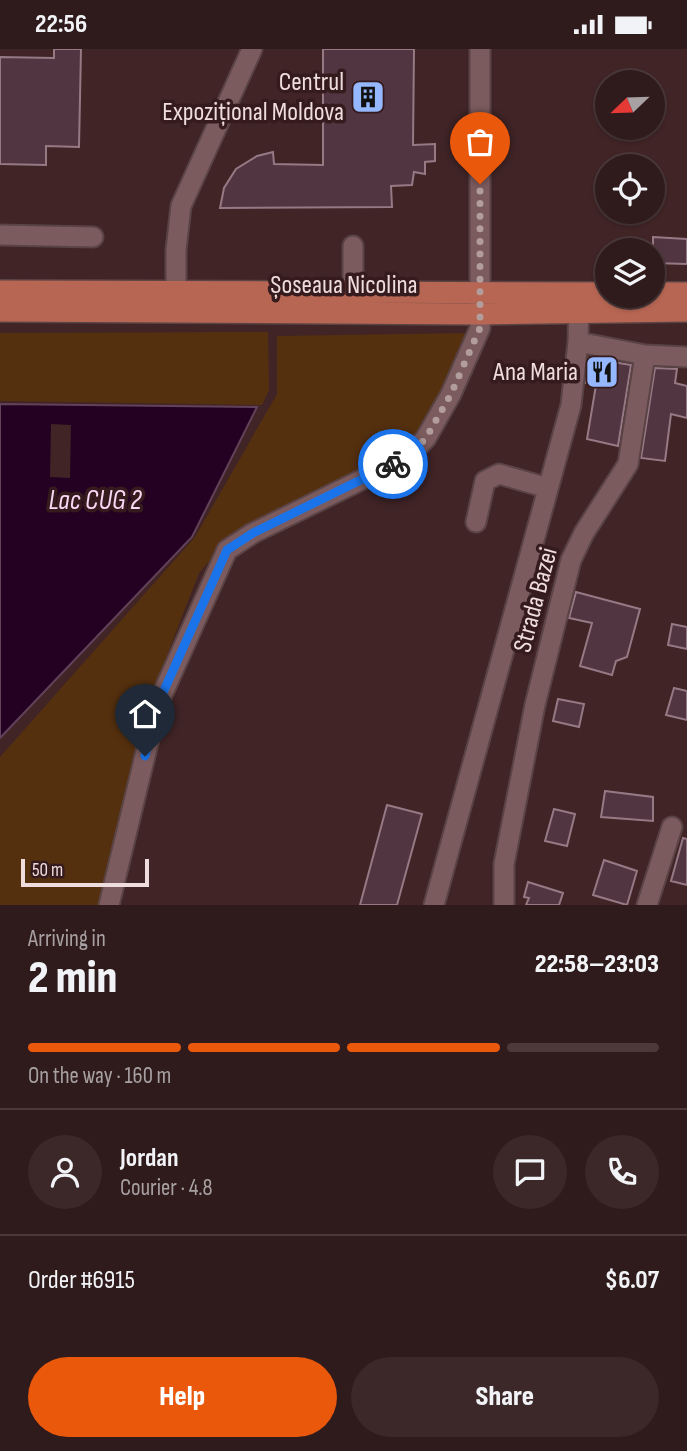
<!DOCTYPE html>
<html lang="en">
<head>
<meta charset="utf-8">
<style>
	body { margin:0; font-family:"Sofia Sans Condensed",sans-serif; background:#3c2829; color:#f1f3f6; height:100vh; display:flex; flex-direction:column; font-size:26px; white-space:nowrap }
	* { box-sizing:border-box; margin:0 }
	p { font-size:23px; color:#a8a1a3 }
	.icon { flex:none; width:38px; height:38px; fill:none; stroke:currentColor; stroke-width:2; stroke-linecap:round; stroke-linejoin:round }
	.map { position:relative; height:856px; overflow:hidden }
	.drawer { display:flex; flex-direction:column; background:#301b1c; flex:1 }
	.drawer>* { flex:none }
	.needle { width:46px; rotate:247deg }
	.tools { position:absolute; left:595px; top:21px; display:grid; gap:14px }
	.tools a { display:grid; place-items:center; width:70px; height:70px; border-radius:50%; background:#301b1c; box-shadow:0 2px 5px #0004,0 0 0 2px #4b393b; font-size:35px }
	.scale { position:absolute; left:21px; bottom:18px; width:128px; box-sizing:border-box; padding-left:7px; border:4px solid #efdcdc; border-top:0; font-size:19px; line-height:24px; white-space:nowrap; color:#efdcdc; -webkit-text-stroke:5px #351b1d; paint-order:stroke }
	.pin { position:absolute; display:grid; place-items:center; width:60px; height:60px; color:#fff; margin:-72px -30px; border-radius:50% 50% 50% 0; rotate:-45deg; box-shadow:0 0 7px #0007 }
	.pin .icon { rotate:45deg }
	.courier { position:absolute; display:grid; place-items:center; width:70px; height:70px; margin:-35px; border:5px solid #1a73e8; border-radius:50%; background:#fff; color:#222; box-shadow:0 2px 9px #0007 }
	.overview em { font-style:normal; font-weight:800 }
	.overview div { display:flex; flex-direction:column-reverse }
	.overview { display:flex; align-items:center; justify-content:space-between; height:119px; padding:0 28px }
	h1 { font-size:46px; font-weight:800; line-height:52px }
	.bar { display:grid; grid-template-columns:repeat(4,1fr); gap:10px 7px; align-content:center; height:84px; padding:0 28px }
	.bar i { height:9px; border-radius:5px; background:#4b393b }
	.bar .active { background:#ea580c }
	.bar p { grid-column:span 4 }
	.line { display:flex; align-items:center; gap:18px; padding:0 28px; border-top:2px solid #4b393b }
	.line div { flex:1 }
	.round { display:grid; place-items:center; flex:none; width:74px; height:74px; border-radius:37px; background:#3c2829 }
	.action { display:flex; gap:14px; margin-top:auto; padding:14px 28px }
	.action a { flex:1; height:80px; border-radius:42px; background:#ea580c; color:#fff; font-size:28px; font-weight:800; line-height:80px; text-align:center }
	.action a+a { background:#3c2829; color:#f1f3f6 }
	.status { display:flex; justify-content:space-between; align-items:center; height:49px; padding:0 35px; background:#301b1c; direction:ltr }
	.status svg { height:19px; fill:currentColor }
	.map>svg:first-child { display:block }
	.green { fill:#55300f }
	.water { fill:#240022; stroke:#61425a; stroke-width:2 }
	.pier { fill:#402426 }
	.building { fill:#513641; stroke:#977985; stroke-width:2 }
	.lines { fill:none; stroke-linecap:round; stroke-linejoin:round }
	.minor-casing { stroke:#5a4344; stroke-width:23 }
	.major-casing { stroke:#5a4344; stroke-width:24 }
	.minor { stroke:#7b5b5d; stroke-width:19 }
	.major { stroke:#b76653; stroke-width:21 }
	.done { stroke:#b29c9c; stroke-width:7; stroke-dasharray:0 12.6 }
	.route { stroke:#1a73e8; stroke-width:9 }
	.labels { text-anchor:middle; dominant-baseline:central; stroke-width:7; stroke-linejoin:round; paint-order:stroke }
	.poi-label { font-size:26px; fill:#efdcdc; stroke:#351b1d; text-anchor:end }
	.street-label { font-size:26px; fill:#efdcdc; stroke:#351b1d }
	.water-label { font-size:28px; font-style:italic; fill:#fad7f5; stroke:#351b1d }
</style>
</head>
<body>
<div class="status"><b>22:56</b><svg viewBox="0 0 49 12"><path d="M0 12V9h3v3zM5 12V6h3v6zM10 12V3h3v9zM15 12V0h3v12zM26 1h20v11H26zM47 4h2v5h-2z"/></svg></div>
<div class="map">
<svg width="687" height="856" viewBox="0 0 687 856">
	<rect width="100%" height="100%" fill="#402426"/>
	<path class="green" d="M268,283L269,341L262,356L0,352V284Z
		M468,284L436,352L408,398L226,493L199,524L153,642L99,856H0V708L195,488L277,345V287Z"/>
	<path class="water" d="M0,355L257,358L192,488L0,689Z"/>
	<path class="pier" d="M51,375L71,376L70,429L50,428Z"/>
	<path class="building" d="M54,0H81L79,98L46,97V116L0,115V8L54,9Z
		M323,0H414L413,96L435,95V112L425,113V125L414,123L412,136L391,137L392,158L220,159L224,139L236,120L257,107L273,103L274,115L323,116Z
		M653,188L687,190V215L653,214Z
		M589,309L631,316L618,397L587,390L596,336L586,334Z
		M655,319L677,320L675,334L687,337V369L671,365L665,412L641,409Z
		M576,543L640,560L627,608L616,612L612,626L580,617L592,574L569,569Z
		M672,575L687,578V600L668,596Z
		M674,639L687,642V671L666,666Z
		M558,650L584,655L579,678L553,672Z
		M605,742L653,748V772L601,768Z
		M387,756L422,765L397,856H360Z
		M554,760L575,765L567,797L545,792Z
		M683,789L687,790V836L671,832Z
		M604,811L637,822L627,856L593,846Z
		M528,833L563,844L559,856H526L529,849L524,848Z"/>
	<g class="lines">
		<defs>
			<path id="minor" d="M0,186L93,188
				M353,197V259
				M579,249L578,293L645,306L687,308
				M176,256V201L181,157L252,0
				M476,473L485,432L499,425L548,439
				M109,856L157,657L227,501L253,484L408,408L426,389L451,345L480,279V0
				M434,856L571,356L578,293
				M504,856V815L535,656L571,511L584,484L628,415L645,306
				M647,856L672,778"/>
			<path id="major" d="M0,242L607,244
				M653,244H687
				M0,262L480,265L687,262"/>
		</defs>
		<use href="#minor" class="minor-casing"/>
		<use href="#major" class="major-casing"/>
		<use href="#minor" class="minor"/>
		<use href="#major" class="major"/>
	</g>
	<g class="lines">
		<path class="done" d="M393,415L408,408L426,389L451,345L480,279V135"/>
		<path class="route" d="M145,707L157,657L227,501L253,484L393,415"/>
	</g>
	<defs>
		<symbol id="building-square" viewBox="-11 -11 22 22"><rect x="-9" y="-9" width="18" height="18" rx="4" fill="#94b7fd" stroke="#351b1d"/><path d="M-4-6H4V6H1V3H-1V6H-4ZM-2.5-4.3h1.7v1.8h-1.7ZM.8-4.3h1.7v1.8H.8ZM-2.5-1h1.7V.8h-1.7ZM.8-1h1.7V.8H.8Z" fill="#111"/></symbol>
		<symbol id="restaurant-square" viewBox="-11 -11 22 22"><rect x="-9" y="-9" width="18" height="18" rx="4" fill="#94b7fd" stroke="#351b1d"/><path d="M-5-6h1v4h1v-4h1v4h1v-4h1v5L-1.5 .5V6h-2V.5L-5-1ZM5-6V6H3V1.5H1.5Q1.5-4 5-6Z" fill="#111"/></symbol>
	</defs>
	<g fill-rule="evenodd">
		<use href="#building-square" x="349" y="29" width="38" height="38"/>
		<use href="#restaurant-square" x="583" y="304" width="38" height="38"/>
	</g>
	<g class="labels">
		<g class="poi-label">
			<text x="344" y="33">Centrul<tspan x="344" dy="30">Expozițional Moldova</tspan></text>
			<text x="578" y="323">Ana Maria</text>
		</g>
		<g class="street-label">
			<text x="344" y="236">Șoseaua Nicolina</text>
			<text transform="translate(536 551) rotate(-75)">Strada Bazei</text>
		</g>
		<g class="water-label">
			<text x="95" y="451">Lac CUG 2</text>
		</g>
	</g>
</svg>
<div class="tools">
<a><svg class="needle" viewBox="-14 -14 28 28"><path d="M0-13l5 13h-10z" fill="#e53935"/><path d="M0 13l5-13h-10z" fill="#a8a1a3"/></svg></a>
<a><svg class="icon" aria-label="locate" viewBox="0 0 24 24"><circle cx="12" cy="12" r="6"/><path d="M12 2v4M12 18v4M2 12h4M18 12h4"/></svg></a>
<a><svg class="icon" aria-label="layers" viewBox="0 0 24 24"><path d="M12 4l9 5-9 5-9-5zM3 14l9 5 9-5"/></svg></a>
</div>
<div class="scale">50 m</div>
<div class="pin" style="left:480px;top:135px;background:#ea580c"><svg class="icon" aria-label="bag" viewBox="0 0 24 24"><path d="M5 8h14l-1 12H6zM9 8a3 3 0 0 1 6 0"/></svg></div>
<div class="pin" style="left:145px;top:707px;background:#1f2937"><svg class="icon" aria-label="home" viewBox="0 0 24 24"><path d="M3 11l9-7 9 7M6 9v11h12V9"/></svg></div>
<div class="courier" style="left:393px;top:415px"><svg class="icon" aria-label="bike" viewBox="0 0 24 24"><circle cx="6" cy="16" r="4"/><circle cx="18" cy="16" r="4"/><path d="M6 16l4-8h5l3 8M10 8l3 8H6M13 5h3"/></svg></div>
</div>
<section class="drawer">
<div class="overview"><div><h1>2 min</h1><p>Arriving in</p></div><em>22:58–23:03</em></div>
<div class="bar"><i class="active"></i><i class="active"></i><i class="active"></i><i></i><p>On the way · 160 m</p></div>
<div class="line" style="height:126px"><a class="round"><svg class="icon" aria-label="person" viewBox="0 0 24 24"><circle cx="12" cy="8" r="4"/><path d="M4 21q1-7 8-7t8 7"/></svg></a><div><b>Jordan</b><p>Courier · 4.8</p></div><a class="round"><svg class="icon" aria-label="chat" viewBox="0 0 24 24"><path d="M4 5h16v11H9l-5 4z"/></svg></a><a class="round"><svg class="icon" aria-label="phone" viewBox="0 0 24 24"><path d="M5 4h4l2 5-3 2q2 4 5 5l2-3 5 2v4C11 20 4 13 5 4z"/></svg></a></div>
<div class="line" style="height:91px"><div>Order #6915</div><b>$6.07</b></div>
<div class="action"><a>Help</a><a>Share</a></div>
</section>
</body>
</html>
